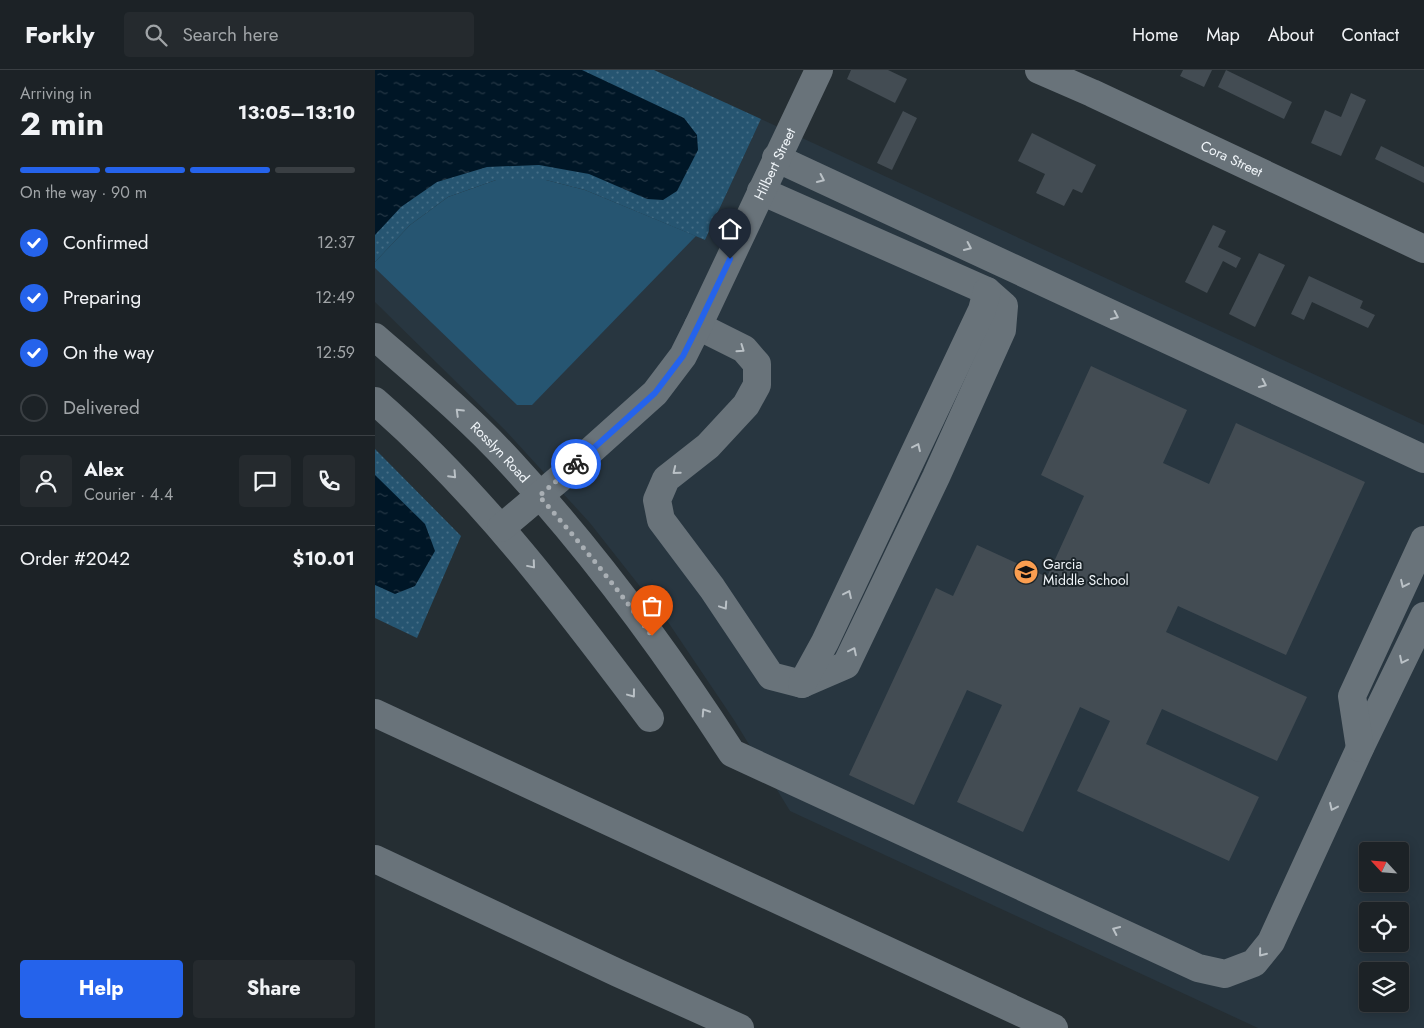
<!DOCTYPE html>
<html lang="en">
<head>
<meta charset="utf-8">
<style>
	body { margin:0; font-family:Jost,sans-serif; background:#252a2e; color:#f1f3f6; height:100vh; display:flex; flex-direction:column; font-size:19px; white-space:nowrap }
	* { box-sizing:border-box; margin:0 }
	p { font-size:16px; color:#a0a4a7 }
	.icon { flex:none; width:28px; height:28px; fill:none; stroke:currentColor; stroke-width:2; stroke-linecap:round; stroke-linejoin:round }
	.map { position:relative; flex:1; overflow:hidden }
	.panel { display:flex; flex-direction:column; background:#1c2226; width:375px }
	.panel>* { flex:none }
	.needle { width:32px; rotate:296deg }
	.fabs { position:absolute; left:984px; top:772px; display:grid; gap:10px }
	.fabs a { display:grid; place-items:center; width:50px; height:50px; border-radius:5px; background:#1c2226; box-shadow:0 2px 12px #0003,0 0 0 1px #3a3f43; font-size:25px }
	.pin { position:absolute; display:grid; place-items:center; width:42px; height:42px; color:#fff; margin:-51px -21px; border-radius:50% 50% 50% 0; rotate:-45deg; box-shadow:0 0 5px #0007 }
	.pin .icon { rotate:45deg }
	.courier { position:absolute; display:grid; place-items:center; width:50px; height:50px; margin:-25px; border:4px solid #2563eb; border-radius:50%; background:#fff; color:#222; box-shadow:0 1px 6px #0007 }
	.summary em { font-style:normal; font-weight:700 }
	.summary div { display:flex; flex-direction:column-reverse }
	.summary { display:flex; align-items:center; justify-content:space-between; height:85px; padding:0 20px }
	h1 { font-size:32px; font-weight:700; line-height:38px }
	.bar { display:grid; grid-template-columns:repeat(4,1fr); gap:8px 5px; align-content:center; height:60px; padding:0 20px }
	.bar i { height:6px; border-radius:4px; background:#3a3f43 }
	.bar .on { background:#2563eb }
	.bar p { grid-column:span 4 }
	.line { display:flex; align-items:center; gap:12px; padding:0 20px; border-top:1px solid #3a3f43 }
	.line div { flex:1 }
	.round { display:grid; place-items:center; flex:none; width:52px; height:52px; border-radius:5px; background:#252a2e }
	ol { padding:0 20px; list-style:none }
	li { display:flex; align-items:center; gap:15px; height:55px }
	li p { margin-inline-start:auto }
	li .icon { padding:5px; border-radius:50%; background:#2563eb; color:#fff; stroke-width:4 }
	li:last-child { color:#a0a4a7 }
	li i { width:28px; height:28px; border:2px solid #3a3f43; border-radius:50% }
	.action { display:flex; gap:10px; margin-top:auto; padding:10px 20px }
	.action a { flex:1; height:58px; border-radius:5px; background:#2563eb; color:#fff; font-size:20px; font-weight:700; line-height:58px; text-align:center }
	.action a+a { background:#252a2e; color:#f1f3f6 }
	header { display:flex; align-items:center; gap:30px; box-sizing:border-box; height:70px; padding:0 25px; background:#1c2226; border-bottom:1px solid #3a3f43 }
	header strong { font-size:24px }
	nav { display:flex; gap:28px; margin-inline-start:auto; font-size:18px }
	.search { width:350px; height:45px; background:#252a2e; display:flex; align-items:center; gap:12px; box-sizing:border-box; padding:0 18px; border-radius:5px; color:#a0a4a7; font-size:19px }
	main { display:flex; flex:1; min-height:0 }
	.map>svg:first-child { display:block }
	.built { fill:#283640; fill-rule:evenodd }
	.grass { fill:url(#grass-dots) }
	.green { fill:#265571 }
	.water { fill:url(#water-ripples) }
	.building { fill:#434c53 }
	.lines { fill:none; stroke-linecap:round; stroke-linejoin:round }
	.minor { stroke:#69737a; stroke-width:28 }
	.oneway { stroke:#bac1c6 }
	.done { stroke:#a9afb4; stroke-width:5; stroke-dasharray:0 9 }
	.route { stroke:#2563eb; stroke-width:6 }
	.labels { text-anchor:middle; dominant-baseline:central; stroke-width:4; stroke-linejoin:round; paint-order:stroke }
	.street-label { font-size:14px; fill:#f0f5f9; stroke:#1b2429 }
	.poi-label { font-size:14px; fill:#f0f5f9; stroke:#1b2429; text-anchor:start }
</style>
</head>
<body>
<header>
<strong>Forkly</strong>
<div class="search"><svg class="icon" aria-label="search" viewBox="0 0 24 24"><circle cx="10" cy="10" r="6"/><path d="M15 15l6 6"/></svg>Search here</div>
<nav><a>Home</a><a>Map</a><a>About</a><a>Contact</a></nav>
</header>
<main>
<section class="panel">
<div class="summary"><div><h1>2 min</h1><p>Arriving in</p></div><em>13:05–13:10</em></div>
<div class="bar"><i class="on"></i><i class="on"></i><i class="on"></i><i></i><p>On the way · 90 m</p></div>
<ol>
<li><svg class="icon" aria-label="check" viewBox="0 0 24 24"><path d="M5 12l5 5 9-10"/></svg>Confirmed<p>12:37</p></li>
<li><svg class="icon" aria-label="check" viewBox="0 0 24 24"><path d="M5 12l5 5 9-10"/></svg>Preparing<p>12:49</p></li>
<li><svg class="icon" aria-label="check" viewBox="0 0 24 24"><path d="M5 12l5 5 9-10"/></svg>On the way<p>12:59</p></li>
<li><i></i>Delivered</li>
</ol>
<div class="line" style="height:90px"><a class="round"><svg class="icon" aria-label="person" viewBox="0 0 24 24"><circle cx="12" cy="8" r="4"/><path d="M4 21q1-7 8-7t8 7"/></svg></a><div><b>Alex</b><p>Courier · 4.4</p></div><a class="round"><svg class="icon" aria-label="chat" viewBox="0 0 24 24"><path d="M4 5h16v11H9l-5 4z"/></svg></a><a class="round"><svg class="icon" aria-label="phone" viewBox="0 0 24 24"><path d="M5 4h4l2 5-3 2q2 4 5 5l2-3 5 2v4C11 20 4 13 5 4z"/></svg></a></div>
<div class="line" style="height:65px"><div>Order #2042</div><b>$10.01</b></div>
<div class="action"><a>Help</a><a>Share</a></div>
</section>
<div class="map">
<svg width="1049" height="958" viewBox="0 0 1049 958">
	<defs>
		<pattern id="grass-dots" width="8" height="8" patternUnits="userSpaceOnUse" patternTransform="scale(1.25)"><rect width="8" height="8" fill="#265571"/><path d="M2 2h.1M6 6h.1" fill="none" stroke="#466e86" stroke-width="1.8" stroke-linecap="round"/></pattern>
		<pattern id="water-ripples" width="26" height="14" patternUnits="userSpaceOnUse" patternTransform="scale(1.25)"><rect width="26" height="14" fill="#001626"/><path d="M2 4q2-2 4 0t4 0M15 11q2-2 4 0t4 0" fill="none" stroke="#263846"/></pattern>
	</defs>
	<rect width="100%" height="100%" fill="#252e33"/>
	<path class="built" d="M386,49L1049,355V958H883L415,741L359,650L293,552L215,453L130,360L0,232V192L210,120L330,170ZM992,781H1025V814H992ZM992,841H1025V874H992ZM992,901H1025V934H992Z"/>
	<path class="grass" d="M0,0H279L386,49L330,170L210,120L171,110H121L73,127L35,155L0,192Z
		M0,379L86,466L42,568L0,548Z"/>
	<path class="green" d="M121,110H171L210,120L321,166L157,335H142L0,198V192L35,155L73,127Z"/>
	<path class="water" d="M0,0H207L309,48L322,65L323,80L302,121L288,130L272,129L214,104L164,95L112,97L62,112L26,137L0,165Z
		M0,405L50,454L60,481L40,516L20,524L0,515Z"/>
	<path class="building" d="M476,0H513L532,9L520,33L472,9Z
		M808,0H837L829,17L805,6Z
		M851,0L917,32L909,49L843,17Z
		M976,23L991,30L966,86L936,73L950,40L966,47Z
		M528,41L542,48L517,100L502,93Z
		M657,63L721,95L707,123L698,119L689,136L661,123L670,104L643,91Z
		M1006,76L1049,97V113L1000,89Z
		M838,155L851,161L843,177L866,188L861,198L848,191L832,223L810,212Z
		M884,183L910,195L880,257L854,244Z
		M934,206L988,231L985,238L1000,245L993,258L937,232L929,250L916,244Z
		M716,296L812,340L788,393L834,414L861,353L990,412L911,585L803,536L791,562L932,627L902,691L787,639L771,674L884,727L854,791L702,721L735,651L705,637L648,762L582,732L627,635L592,620L539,735L474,705L561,518L578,526L602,475L672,507L709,426L666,405Z"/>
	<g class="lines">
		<g class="minor">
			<path id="s1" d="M664,0L717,23L1049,179"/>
			<path d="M401,88L1049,389"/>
			<path d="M323,256L369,279L382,294V315L371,335L333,376L291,409L282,430L286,450L337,518L396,606L427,614L471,595L561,407L627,260L629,236L612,221L386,121"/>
			<path id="s2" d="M0,267C46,307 95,348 136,393C219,483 291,581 357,683L823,898L850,904L879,893L896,872L985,678L1049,546"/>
			<path d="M0,331C106,423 191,536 275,648"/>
			<path id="s3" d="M126,458L183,410L280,323L308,286L323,256L444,0"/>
			<path d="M427,614L450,572L607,240L612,221"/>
			<path d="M0,643L679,958"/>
			<path d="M985,678L977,626L1049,470"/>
			<path d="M0,789L243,903L365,958"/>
		</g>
	</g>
	<defs><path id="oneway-chevron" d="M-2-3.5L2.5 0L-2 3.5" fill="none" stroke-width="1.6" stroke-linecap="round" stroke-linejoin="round" transform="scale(1.25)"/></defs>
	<g class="oneway">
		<use href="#oneway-chevron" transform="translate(446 109) rotate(25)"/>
		<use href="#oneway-chevron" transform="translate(593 177) rotate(25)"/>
		<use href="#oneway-chevron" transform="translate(740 246) rotate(25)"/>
		<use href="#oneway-chevron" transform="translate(366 279) rotate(35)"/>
		<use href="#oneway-chevron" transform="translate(888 314) rotate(25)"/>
		<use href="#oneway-chevron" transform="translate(84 342) rotate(-136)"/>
		<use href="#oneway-chevron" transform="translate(542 377) rotate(-65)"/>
		<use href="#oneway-chevron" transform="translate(301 401) rotate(141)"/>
		<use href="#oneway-chevron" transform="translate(78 405) rotate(47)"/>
		<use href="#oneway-chevron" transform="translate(157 495) rotate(50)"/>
		<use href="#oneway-chevron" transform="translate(1029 514) rotate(115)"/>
		<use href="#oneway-chevron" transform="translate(473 524) rotate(-65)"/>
		<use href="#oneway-chevron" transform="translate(349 536) rotate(56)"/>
		<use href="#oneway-chevron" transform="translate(478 581) rotate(-64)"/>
		<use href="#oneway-chevron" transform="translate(1028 590) rotate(116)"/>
		<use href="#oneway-chevron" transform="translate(257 624) rotate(53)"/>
		<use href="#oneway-chevron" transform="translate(330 642) rotate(-123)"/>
		<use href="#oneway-chevron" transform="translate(958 737) rotate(115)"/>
		<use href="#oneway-chevron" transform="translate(741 860) rotate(-155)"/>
		<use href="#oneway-chevron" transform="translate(887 883) rotate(129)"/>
	</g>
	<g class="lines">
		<path class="done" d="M201,394L164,426C204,471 242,518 277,566"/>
		<path class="route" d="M201,394L280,323L308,286L323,256L355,189"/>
	</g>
	<defs>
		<symbol id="school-disc" viewBox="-11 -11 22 22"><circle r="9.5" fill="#fb9e50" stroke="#1b2429"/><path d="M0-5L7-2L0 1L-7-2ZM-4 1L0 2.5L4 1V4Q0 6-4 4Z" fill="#111"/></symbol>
	</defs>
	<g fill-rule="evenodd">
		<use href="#school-disc" x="637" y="488" width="28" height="28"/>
	</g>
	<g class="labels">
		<g class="street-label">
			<text stroke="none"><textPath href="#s1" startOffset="212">Cora Street</textPath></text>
			<text stroke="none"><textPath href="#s3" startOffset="464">Hilbert Street</textPath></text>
			<text stroke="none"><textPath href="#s2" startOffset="170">Rosslyn Road</textPath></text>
		</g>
		<g class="poi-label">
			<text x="668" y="494">Garcia<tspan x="668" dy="16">Middle School</tspan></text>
		</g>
	</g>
</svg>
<div class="fabs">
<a><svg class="needle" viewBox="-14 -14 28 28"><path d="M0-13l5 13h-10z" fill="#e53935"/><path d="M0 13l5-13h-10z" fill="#a0a4a7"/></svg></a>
<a><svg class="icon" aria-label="locate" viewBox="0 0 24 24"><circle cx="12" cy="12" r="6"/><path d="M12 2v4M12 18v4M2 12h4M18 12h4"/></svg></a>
<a><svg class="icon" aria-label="layers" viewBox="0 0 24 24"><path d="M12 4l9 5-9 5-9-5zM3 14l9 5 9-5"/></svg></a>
</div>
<div class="pin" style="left:277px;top:566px;background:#ea580c"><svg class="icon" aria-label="bag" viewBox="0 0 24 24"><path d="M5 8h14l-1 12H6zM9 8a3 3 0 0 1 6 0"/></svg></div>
<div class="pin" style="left:355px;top:189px;background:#1f2937"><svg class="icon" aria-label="home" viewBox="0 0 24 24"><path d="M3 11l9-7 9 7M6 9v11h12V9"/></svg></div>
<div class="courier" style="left:201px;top:394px"><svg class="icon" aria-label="bike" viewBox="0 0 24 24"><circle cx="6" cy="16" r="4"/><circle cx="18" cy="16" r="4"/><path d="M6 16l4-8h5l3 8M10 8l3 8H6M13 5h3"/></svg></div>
</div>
</main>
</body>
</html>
